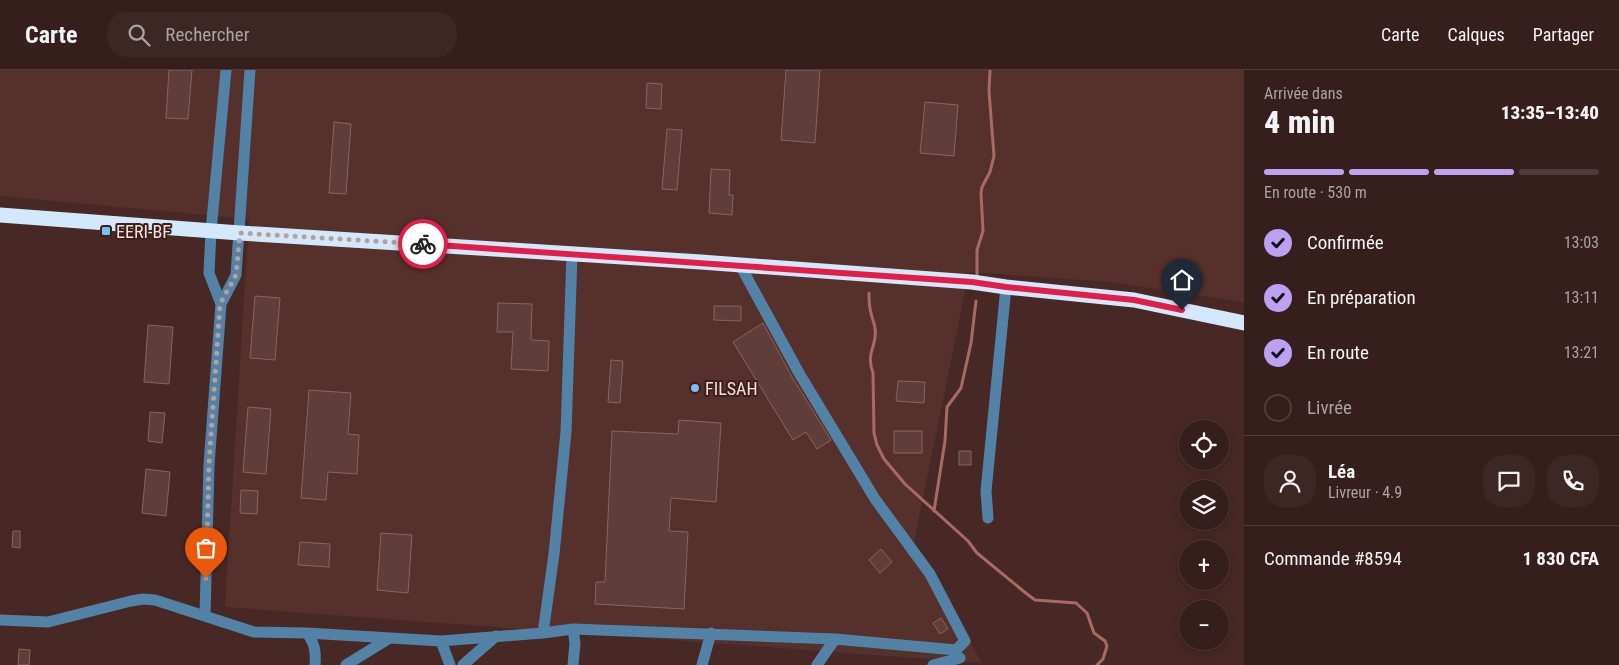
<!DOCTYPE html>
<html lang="fr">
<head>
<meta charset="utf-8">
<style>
	body { margin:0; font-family:"Roboto Condensed",sans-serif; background:#3d2724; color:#f1f3f6; height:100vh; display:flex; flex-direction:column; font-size:19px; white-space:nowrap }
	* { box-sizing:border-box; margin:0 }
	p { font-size:16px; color:#aaa2a3 }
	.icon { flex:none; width:28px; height:28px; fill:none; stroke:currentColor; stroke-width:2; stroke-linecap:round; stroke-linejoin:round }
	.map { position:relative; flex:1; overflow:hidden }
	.sheet { display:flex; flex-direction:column; background:#351e1b; width:375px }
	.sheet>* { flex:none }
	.buttons { position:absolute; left:1179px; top:350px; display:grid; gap:10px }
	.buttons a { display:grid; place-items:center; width:50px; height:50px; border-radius:50%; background:#351e1b; box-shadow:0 2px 12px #0003,0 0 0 1px #4f3c3a; font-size:25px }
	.pin { position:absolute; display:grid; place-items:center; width:42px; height:42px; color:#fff; margin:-51px -21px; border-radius:50% 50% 50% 0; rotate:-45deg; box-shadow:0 0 5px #0007 }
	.pin .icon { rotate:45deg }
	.courier { position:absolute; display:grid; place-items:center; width:50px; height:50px; margin:-25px; border:4px solid #e11d48; border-radius:50%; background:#fff; color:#222; box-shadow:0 1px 6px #0007 }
	.headline em { font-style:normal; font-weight:800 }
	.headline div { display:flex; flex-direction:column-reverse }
	.headline { display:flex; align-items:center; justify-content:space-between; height:85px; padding:0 20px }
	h1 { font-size:32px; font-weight:800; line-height:38px }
	.bar { display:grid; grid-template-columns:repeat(4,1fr); gap:8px 5px; align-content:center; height:60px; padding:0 20px }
	.bar i { height:6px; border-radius:4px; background:#4f3c3a }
	.bar .selected { background:#bca0f2 }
	.bar p { grid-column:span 4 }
	.line { display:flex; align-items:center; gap:12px; padding:0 20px; border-top:1px solid #4f3c3a }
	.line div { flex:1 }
	.round { display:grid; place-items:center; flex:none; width:52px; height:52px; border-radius:20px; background:#3d2724 }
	ol { padding:0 20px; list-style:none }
	li { display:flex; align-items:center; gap:15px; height:55px }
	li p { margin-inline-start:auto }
	li .icon { padding:5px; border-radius:50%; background:#bca0f2; color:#111; stroke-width:4 }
	li:last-child { color:#aaa2a3 }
	li i { width:28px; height:28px; border:2px solid #4f3c3a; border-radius:50% }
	header { display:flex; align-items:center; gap:30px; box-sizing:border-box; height:70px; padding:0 25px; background:#351e1b; border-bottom:1px solid #4f3c3a }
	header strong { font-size:24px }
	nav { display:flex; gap:28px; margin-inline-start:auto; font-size:18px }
	.search { width:350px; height:45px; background:#3d2724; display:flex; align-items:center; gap:12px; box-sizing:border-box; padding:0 18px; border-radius:20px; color:#aaa2a3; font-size:19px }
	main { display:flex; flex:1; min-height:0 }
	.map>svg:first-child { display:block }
	.built { fill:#56312c }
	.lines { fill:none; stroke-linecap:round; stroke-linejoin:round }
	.stream { stroke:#a86a63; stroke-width:3 }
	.building { fill:#5f3e39; stroke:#87645e }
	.minor { stroke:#5283a7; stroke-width:11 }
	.highway { stroke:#d3e9fb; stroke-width:15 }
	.done { stroke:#b79f9c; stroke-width:5; stroke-dasharray:0 9 }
	.route { stroke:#e11d48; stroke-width:6 }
	.poi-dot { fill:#76c0f7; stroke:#3c1e1a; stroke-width:2 }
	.labels { text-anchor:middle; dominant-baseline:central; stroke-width:4; stroke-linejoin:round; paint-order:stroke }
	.poi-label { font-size:18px; fill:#f4dfdc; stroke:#3c1e1a; text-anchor:start }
</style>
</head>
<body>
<header>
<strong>Carte</strong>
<div class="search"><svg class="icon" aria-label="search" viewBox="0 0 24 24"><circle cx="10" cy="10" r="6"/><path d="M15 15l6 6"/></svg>Rechercher</div>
<nav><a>Carte</a><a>Calques</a><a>Partager</a></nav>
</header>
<main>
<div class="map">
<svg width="1244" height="595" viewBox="0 0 1244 595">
	<rect width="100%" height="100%" fill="#472824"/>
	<path class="built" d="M0,0H1244V232L1111,212L969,202L914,472L982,593L225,537L249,149L0,126Z"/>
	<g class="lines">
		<path class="stream" d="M977,208V180L983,161L981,123L982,117L990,102L994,86L989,21L990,0
			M869,223C869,230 869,237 871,243C872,249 875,254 875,259C878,276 865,281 873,303L874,363L877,375L884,389L905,414L968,471L977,483L1027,524L1035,530L1076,533L1087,543L1094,563L1105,571L1107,576L1103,589L1097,595
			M934,441L945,371L947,337L961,318L971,273L976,231"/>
	</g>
	<path class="building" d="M169,0H192L188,49L166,48Z
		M786,0H820L815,73L781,70Z
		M647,13L662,14L661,39L646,38Z
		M925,32L958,35L954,86L920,83Z
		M334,52L351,54L346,124L329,123Z
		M667,59L682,60L677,120L662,119Z
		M711,99L730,100L729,125H733L732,145L709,143Z
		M255,226L280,228L275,290L250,288Z
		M498,233L532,234L531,270L549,271L548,301L511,299L513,262H497Z
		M714,236H741V251L714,250Z
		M763,253L792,307L831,370L817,379L806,362L793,370L733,272Z
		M148,255L173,257L169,314L144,312Z
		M611,290L623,291L620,333L608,332Z
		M898,311L925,312L924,333L896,331Z
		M309,320L351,323L348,364L359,365L357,404L328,402L326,430L301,428Z
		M248,337L271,339L266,404L243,402Z
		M150,342L165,343L162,373L148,371Z
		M679,350L721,353L716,432L671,428L669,461L688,462L684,539L595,534L596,512H605L612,361L678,364Z
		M894,361H922V383H894Z
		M959,381H971V395H959Z
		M146,399L170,402L166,446L142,443Z
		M241,420L258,421L257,444L240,443Z
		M13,461H20V478L12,477Z
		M381,463L412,465L408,523L377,520Z
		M300,472L330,474L329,497L298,495Z
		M881,479L892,492L880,503L869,490Z
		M941,548L948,559L940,564L933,553Z
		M19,579L30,580L29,595H18Z"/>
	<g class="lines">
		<path class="minor" d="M740,195L799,303L875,429L930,504L965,571L956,580
			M221,234L209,203L211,161L226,0
			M988,448L986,421L1006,217
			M205,546L209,395L221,234L236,205L250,0
			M0,550L48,552L131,531L143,529L155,530L254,562L307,563L441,571L543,563L573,559L835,569L956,580
			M573,559L575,573L573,595
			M307,563C315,574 316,582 315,595
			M543,563L554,484L566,362L572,184
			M441,571L450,595
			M346,595L388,569
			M463,595L496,566
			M702,595L711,563
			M817,595L835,569
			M933,595L960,588"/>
		<path class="highway" d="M0,145L240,163L701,192L972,212L1006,217L1134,230L1244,253"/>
	</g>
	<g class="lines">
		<path class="done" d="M206,508L209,395L220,234L236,205L240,163L423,174"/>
		<path class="route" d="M423,174L972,212L1006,217L1134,230L1182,240"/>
	</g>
	<g class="poi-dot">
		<rect x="101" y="156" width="10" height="10" rx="2.5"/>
		<circle cx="695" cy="318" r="5"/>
	</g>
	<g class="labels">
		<g class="poi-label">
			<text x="116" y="161">EERI-BF</text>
			<text x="705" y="318">FILSAH</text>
		</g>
	</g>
</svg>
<div class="buttons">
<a><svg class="icon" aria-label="locate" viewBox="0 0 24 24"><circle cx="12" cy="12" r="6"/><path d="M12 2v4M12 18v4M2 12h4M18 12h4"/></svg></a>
<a><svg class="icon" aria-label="layers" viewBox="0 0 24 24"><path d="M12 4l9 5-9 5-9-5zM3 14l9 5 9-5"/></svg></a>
<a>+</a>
<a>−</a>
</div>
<div class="pin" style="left:206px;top:508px;background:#ea580c"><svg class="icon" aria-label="bag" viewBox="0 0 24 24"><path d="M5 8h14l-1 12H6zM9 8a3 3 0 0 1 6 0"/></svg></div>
<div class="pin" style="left:1182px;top:240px;background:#1f2937"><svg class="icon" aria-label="home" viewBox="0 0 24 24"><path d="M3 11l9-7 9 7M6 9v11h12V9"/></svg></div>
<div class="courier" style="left:423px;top:174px"><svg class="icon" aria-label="bike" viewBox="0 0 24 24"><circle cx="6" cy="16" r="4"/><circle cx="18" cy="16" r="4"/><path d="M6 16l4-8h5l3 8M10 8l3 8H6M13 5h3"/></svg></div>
</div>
<section class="sheet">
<div class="headline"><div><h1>4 min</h1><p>Arrivée dans</p></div><em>13:35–13:40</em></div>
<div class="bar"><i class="selected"></i><i class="selected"></i><i class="selected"></i><i></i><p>En route · 530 m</p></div>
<ol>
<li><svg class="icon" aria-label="check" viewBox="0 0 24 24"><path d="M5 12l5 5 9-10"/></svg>Confirmée<p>13:03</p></li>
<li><svg class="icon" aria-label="check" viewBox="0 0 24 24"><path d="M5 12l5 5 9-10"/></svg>En préparation<p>13:11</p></li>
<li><svg class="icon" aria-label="check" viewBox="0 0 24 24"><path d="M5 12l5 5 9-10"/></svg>En route<p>13:21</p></li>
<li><i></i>Livrée</li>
</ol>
<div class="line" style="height:90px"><a class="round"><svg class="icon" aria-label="person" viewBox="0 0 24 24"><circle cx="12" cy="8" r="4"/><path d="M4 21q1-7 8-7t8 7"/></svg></a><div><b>Léa</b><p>Livreur · 4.9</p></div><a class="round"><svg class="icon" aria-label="chat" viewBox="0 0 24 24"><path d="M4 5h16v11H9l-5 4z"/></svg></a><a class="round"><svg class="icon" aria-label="phone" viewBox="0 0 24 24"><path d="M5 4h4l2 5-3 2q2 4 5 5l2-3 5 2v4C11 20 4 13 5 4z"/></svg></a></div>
<div class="line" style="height:65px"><div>Commande #8594</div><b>1 830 CFA</b></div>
</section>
</main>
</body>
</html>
